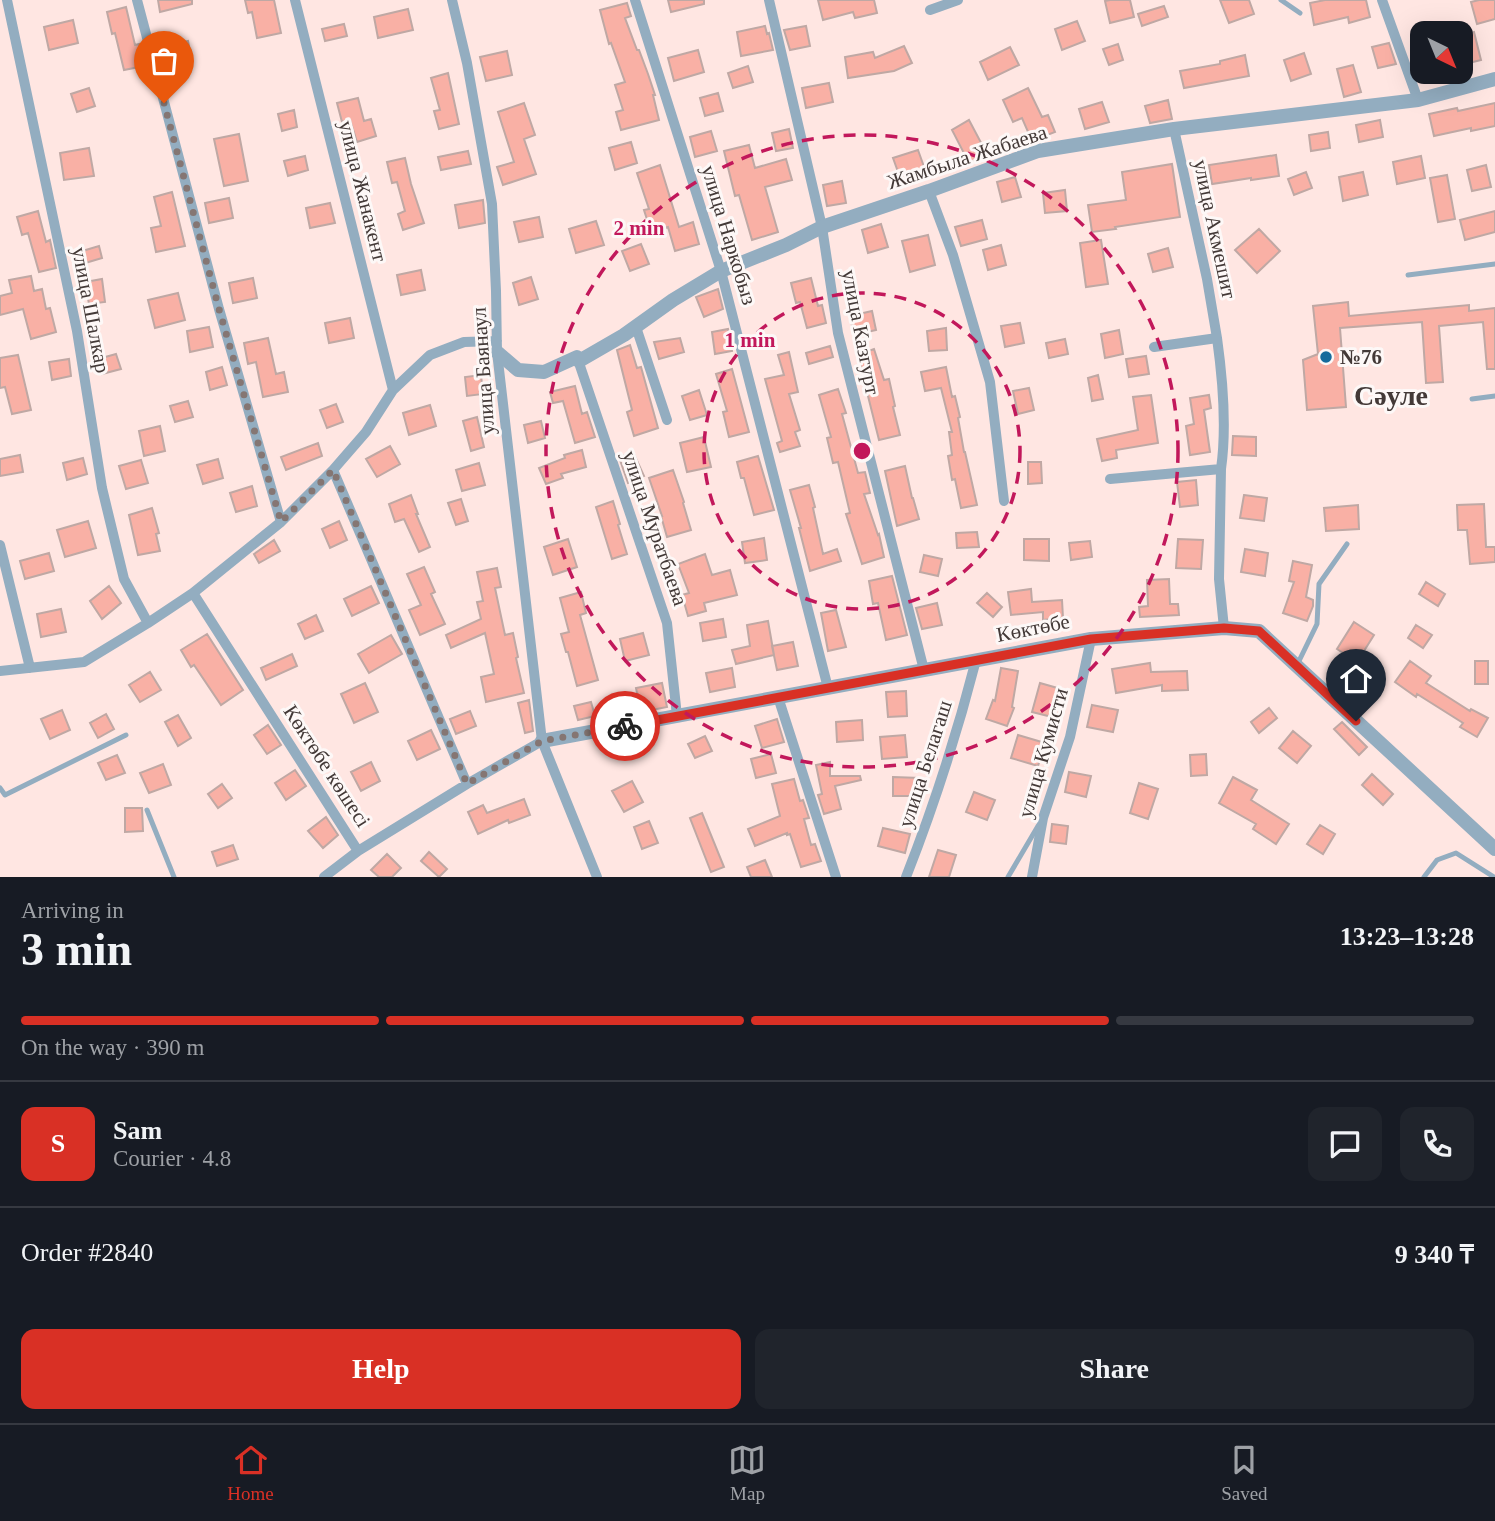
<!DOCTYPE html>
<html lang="en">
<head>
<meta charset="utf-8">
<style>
	body { margin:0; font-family:"Times New Roman",serif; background:#20242c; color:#f1f3f6; height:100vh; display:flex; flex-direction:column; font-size:26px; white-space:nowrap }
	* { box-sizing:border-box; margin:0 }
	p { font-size:23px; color:#9ea1a6 }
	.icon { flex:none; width:38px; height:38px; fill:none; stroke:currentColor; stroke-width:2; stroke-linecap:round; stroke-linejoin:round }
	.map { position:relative; height:877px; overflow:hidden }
	.drawer { display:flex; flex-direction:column; background:#171b24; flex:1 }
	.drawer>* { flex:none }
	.needle { width:46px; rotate:137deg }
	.tools { position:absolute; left:1410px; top:21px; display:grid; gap:14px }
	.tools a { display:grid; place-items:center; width:63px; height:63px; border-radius:14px; background:#171b24; box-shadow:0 7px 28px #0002; font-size:35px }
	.pin { position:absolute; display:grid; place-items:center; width:60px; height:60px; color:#fff; margin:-72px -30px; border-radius:50% 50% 50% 0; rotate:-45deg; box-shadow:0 0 7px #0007 }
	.pin .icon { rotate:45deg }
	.courier { position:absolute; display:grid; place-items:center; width:70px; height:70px; margin:-35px; border:5px solid #d93025; border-radius:50%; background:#fff; color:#222; box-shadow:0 2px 9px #0007 }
	.overview em { font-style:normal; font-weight:700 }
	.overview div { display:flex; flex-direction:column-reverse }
	.overview { display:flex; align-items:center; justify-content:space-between; height:119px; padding:0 21px }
	h1 { font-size:46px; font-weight:700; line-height:52px }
	.bar { display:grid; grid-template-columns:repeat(4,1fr); gap:10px 7px; align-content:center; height:84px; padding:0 21px }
	.bar i { height:9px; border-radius:5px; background:#363941 }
	.bar .active { background:#d93025 }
	.bar p { grid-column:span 4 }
	.line { display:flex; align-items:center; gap:18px; padding:0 21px; border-top:2px solid #363941 }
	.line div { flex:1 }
	.round { display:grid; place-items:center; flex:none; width:74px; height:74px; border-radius:14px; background:#20242c }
	.cta { display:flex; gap:14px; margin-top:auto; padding:14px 21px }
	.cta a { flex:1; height:80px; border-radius:14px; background:#d93025; color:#fff; font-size:28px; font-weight:700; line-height:80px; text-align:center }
	.cta a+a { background:#20242c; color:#f1f3f6 }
	.menu { display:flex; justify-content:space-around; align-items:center; height:98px; border-top:2px solid #363941; background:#171b24; font-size:19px; color:#9ea1a6 }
	.menu a { display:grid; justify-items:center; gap:4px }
	.menu .active { color:#d93025 }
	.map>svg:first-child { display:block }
	.building { fill:#f9b0a5; stroke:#bfa8a4; stroke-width:2 }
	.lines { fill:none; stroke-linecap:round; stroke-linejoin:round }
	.service { stroke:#93adc0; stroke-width:5 }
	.minor { stroke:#93adc0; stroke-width:10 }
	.tertiary { stroke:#93adc0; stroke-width:14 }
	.done { stroke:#857673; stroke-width:7; stroke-dasharray:0 12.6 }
	.route { stroke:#d93025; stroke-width:9 }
	.ring { fill:none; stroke:#c2185b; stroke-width:3.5; stroke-dasharray:12 9 }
	.poi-dot { fill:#176b9c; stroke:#fdf8f7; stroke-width:2.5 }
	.labels { text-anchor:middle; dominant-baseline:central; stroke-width:6; stroke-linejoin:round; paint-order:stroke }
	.street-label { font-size:21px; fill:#433937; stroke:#fdf8f7 }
	.poi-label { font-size:21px; font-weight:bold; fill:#433937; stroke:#fdf8f7; text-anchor:start }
	.district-label { font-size:28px; font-weight:bold; fill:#433937; stroke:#fdf8f7 }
	.centre { fill:#c2185b; stroke:#fdf8f7; stroke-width:3.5 }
	.ring-label { font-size:21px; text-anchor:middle; font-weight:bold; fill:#c2185b; stroke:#fdf8f7; stroke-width:6; stroke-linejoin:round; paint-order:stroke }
</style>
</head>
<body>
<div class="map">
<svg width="1495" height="877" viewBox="0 0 1495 877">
	<rect width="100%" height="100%" fill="#ffe6e2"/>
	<path class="building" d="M158,0H192V4L160,12Z
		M245,0H274L281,33L257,38L252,12L248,13Z
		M668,0H704V4L671,12Z
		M818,0H874L877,13L855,18L853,12L823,20Z
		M1110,0H1130L1134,17L1110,23L1105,1Z
		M1220,0H1249L1254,14L1229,23Z
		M1325,0H1366L1370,17L1349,23L1348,17L1314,25L1310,3Z
		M1479,0H1495V19L1477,24L1471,2Z
		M627,3L631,16L625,18L637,50H639L648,74L655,95H653L659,120L621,130L616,112L623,110L615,85L625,82L611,43L609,44L600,10Z
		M1164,6L1168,17L1142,26L1138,14Z
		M126,7L135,45L139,44L144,66L124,70L115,33L112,34L107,12Z
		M408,9L413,30L378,38L374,17Z
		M73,20L78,43L49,50L44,27Z
		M1077,21L1085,41L1062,50L1055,29Z
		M344,24L347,36L325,41L322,29Z
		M765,26L767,34L769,33L773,50L741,56L737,32Z
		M806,26L810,46L790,50L784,30Z
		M1474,32L1481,60L1461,65V36Z
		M188,41L191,57L171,62L167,46Z
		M1389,43L1396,64L1378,68L1372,47Z
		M1118,44L1123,60L1109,65L1103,49Z
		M904,46L912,63L894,71L848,78L845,57L873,52L875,58Z
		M1010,47L1019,65L988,80L980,62Z
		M698,50L704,72L674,81L668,58Z
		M507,51L512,75L486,81L480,57Z
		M1304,53L1311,74L1291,81L1284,60Z
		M1245,55L1249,76L1184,88L1180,71L1220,64V61Z
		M1353,65L1361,92L1344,97L1337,69Z
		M748,66L753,82L733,88L728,73Z
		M448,73L459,124L439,129L434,111L440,110L431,78Z
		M829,83L833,102L806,108L802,88Z
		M89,88L95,106L77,112L71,94Z
		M1028,88L1042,117L1048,115L1055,132L1032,141L1022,118L1013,122L1003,100Z
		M718,93L723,111L705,116L700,98Z
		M358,98L364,121L371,119L376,136L357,142L350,120L342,122L337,103Z
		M1168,100L1172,119L1150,123L1145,106Z
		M1102,102L1109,122L1085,129L1079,109Z
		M524,103L535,135L524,139L536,174L503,185L497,167L514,162L498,112Z
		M1495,103V126L1471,131V128L1434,136L1429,114L1457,108L1458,111Z
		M294,110L297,127L282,131L278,114Z
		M969,120L987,154L969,163L952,130Z
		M1380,120L1383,137L1359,142L1356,125Z
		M789,129L793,148L776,151L772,133Z
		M711,131L717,151L695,157L690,137Z
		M1328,132L1330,148L1311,151L1309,135Z
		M239,134L248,181L224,186L214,139Z
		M631,142L637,163L615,170L609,148Z
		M749,145L755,168L786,159L792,180L765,187L778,232L752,240L739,195L735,196L724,151Z
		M89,148L94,176L64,180L60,153Z
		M918,150L927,175L902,183L893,158Z
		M468,151L471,164L441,170L438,157Z
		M1276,155L1279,176L1251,180V178L1212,184L1209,165Z
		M305,156L308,170L288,176L284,161Z
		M1421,156L1425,178L1397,184L1393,162Z
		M405,158L411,184L424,223L403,230L398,214L405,211L397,182L392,183L387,162Z
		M1172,164L1180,217L1115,227L1116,229L1092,232L1088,205L1126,200L1122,172Z
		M660,165L679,227L693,222L699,244L675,251L668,227L651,232L644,210L649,209L637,173Z
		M1486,165L1491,187L1472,191L1467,170Z
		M1306,172L1312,188L1294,195L1288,179Z
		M1363,172L1368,195L1343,201L1339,177Z
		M1447,175L1455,219L1438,222L1430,178Z
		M1015,177L1021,197L1002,202L997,182Z
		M842,181L846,203L827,206L823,185Z
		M1065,190L1067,211L1045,213L1043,193Z
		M172,192L185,246L156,252L151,228L161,226L154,197Z
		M229,198L233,218L209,223L205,203Z
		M483,200L485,223L459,228L455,205Z
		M330,203L335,223L310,228L306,208Z
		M38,211L46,242L50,240L56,268L39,272L28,233L22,235L17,217Z
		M1495,211V232L1465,240L1460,220Z
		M539,217L543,237L519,242L514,222Z
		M982,220L987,239L961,246L955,227Z
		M596,221L604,245L576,253L569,229Z
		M881,224L888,247L868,253L862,230Z
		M1259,229L1280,251L1257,273L1235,250Z
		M928,235L935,265L910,272L902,241Z
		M1101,240L1108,284L1086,287L1080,243Z
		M641,244L649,264L630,271L622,251Z
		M1001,245L1006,265L988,270L983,250Z
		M99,246L102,258L82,264L79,252Z
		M1168,248L1173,267L1153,272L1148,254Z
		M421,270L425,290L401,295L397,275Z
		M31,276L34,291L42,289L46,309L50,308L56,332L31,339L23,309L0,315V296L12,293L9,280Z
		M531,277L538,299L519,305L513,283Z
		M253,278L257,298L233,303L229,283Z
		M811,278L818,306L822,305L826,323L807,328L800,302L796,303L791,283Z
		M102,279L105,302L89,304L85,282Z
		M718,289L723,309L704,317L696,297Z
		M178,293L185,320L155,328L148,300Z
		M1348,302L1349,316L1469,305V311L1495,308V369H1487L1483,322L1439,326L1443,382L1426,383L1422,322L1340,328L1346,407L1307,410L1303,360L1318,354L1313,306Z
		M872,311L876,330L854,335L850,316Z
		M350,318L354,338L329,343L325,323Z
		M1020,323L1024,343L1005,347L1001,326Z
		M209,327L213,347L190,352L187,331Z
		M946,328L947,350L929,351L927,331Z
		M728,329L732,351L715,354L712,332Z
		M1119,330L1123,354L1105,358L1101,334Z
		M268,338L276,374L284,372L288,392L263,397L256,362L248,364L244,343Z
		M680,338L684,352L659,359L654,342Z
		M1065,339L1068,354L1049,358L1046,343Z
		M630,345L637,368L641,367L658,428L634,436L627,412L632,410L617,350Z
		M830,346L833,357L809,364L806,353Z
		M874,349L884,380L889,379L895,406L893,407L900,435L879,440L865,384H867L857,355Z
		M789,352L798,392L789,394L800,430L795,432L800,446L780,452L777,443L782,441L765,379L784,375L778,355Z
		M116,354L121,369L102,374L98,359Z
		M18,355L31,410L12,414L5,387L0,388V358Z
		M1146,356L1149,374L1129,377L1126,359Z
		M69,359L71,376L52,380L49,362Z
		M222,367L227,385L210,390L206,372Z
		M946,367L952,397L955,396L960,417L958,418L964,452H965L977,505L961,508L955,479L952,480L948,456L952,455L949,432H952L941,388L925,391L921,372Z
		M732,369L749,432L729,437L723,412L727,411L716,374Z
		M481,375L483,394L467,396L465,377Z
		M1098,375L1103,399L1092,401L1088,378Z
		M575,386L582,414L587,412L595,437L575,443L563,401L553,403L550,392Z
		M1029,388L1034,410L1018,414L1013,391Z
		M838,389L846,413L842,414L858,473L865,472L870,493L864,494L878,535L879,534L884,557L862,564L846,514L850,513L838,462L833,463L827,438L831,437L819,395Z
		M699,390L707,415L690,420L682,396Z
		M1151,395L1158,443L1116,450L1117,458L1102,461L1097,439L1138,430L1133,397Z
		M1209,395L1211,408L1204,410L1210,452L1190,455L1186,426L1194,424L1190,398Z
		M188,401L193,417L175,422L170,406Z
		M336,404L343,422L327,428L320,410Z
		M430,405L436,426L409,435L403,413Z
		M477,417L484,447L471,451L463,421Z
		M541,421L545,438L528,443L524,425Z
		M160,426L165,451L144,456L139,431Z
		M1233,436L1256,437V456L1232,455Z
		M704,437L711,467L687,472L680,443Z
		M318,443L322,456L286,470L281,457Z
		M390,446L400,464L377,477L366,459Z
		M582,450L586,467L561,474L563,478L546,484L539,468L565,458L564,455Z
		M627,454V455L634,454L644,476L628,483L619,457Z
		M20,455L23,472L0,476V459Z
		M758,456L774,510L754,515L744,478H741L737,462Z
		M83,458L87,474L67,480L63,463Z
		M218,459L223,478L203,484L197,465Z
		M141,460L148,483L126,489L119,466Z
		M1028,462H1041L1042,483L1028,484Z
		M479,463L485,485L462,491L456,470Z
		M905,466L912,498H913L919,519L897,526L885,471Z
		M673,470L684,502L683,503L691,530L667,537L661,516H662L649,478Z
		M1196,480L1198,505L1180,507L1177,482Z
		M809,485L815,507L813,508L823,554L837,549L841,561L810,571L799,528H801L790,490Z
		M252,486L257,506L236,512L230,493Z
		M411,495L418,514H416L430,547L419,552L404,519L395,522L389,504Z
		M1244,495L1267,498L1264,521L1240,518Z
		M461,499L468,521L456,525L448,503Z
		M613,501L620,524L618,525L627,554L612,559L596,507Z
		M1484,504L1486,547H1495V562L1470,564L1467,530H1458L1457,505Z
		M1358,505L1359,529L1326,531L1324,508Z
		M152,508L159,533L156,534L160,551L138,555L129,515Z
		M88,521L96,548L65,557L57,530Z
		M339,521L347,540L330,548L322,529Z
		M977,532L979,547L957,548L956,533Z
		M764,538L767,560L745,563L742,542Z
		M568,539L577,567L553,575L544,547Z
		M1024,539H1049V561L1024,560Z
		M1178,539L1203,540L1201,569L1176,568Z
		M274,540L280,551L259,563L254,554Z
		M1090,541L1092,557L1071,560L1069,543Z
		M1245,549L1268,553L1265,576L1241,572Z
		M49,553L54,571L25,579L20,561Z
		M705,554L712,575L730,570L737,595L704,603L706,611L688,616L682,595L689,593L678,564Z
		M924,555L942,559L938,576L920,572Z
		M1293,561L1312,565L1306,597L1313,600V606L1307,621L1283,613L1294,582L1289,581Z
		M424,567L435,592L431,594L445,624L420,635L409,610L421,605L407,574Z
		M497,568L501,587L495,588L505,635L513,633L518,657L516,658L524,693L486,702L481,677L494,674L485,633L451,648L446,635L481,619L477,602L483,601L477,572Z
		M892,576L907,635L886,640L878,603L873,604L869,581Z
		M1169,579L1170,604H1178L1179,615L1140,617L1139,607L1148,606L1147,580Z
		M1426,582L1445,594L1438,606L1419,594Z
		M109,586L121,603L102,619L90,601Z
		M371,586L379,603L352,616L344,599Z
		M1031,589L1032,602L1062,600L1063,618L1043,620V612L1011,615L1008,592Z
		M581,592L586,613L580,615L598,680L577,686L568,652H566L561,634L569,632L560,598Z
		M987,593L1002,607L993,617L977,603Z
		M937,603L942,625L922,629L916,608Z
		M61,609L66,632L41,637L37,614Z
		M836,610L846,647L828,651L821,613Z
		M316,615L323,631L305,639L298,624Z
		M723,619L726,637L703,641L700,623Z
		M768,621L774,655L736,664L732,650L750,646L747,625Z
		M1354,622L1374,635L1357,662L1337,649Z
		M1416,625L1432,635L1423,648L1408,638Z
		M643,633L649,655L625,661L620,639Z
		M207,634L243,690L221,705L194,665L191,667L181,650Z
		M391,635L402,654L369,673L358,654Z
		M793,642L798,666L777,670L772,646Z
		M292,654L297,666L266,680L261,668Z
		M1410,661L1431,676L1426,683L1470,711L1471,709L1488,718L1477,737L1460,727L1463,723L1417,694L1416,697L1395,682Z
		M1475,661H1488V684H1475Z
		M1150,663L1151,672L1187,671L1188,690L1162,691V685L1116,693L1112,669Z
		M732,668L735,687L710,692L706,673Z
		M1001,668L1018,671L1012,707L1014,708L1007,726L986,719L993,700L995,701Z
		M150,672L161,690L140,702L129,685Z
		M365,683L378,712L354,723L341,694Z
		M662,683L667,707L641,712L636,688Z
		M1040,683L1068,691L1060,719L1032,712Z
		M906,691L907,716L888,717L886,692Z
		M529,700L533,731L525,733L518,703Z
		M591,702L595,716L578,720L574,706Z
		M1092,705L1118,710L1113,732L1087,727Z
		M1269,708L1277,718L1259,733L1251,722Z
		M62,710L70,730L50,739L41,719Z
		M470,711L476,726L456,734L450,719Z
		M106,714L114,729L98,738L90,723Z
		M178,715L191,738L178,746L165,722Z
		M777,719L784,742L762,748L755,726Z
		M862,720L863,740L837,742L836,722Z
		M1342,722L1367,747L1359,755L1334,729Z
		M268,725L281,745L267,754L254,735Z
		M431,730L440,749L417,760L408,741Z
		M1293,731L1311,746L1297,763L1279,748Z
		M905,735L907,757L882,759L880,737Z
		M1018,735L1045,743L1038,766L1011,758Z
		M705,736L712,751L695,758L688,744Z
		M771,754L776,773L756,778L751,759Z
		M1206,754L1207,775L1191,776L1190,755Z
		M117,755L125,773L106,780L98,763Z
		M371,762L380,781L361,791L351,772Z
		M830,762V776H860L861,780L835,786L841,809L824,814L818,795L822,794L816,765Z
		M163,764L171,785L149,793L140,773Z
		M295,770L306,786L286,800L275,783Z
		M1069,772L1091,776L1086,797L1065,792Z
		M1372,774L1393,794L1383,805L1362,785Z
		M893,777L920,778L919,796H893Z
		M1233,777L1257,790L1251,800L1289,824L1276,844L1253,829L1256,824L1219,803Z
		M794,779L800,801L803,800L809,818L804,819L811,845L815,844L821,861L801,867L790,834L787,835V833L755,846L748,829L780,816L772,784Z
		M632,781L643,802L624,812L612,791Z
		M1139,783L1158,789L1148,819L1130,813Z
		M222,784L232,798L218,808L208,794Z
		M974,792L995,800L987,820L966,812Z
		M524,799L530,815L509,823L508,820L478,834L468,812L483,805L487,813Z
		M125,808H142L143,831L125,832Z
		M702,813L724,867L711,872L690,818Z
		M326,817L338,835L323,848L308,831Z
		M649,821L658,843L642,849L634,827Z
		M1052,824L1068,826L1066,844L1050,842Z
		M1320,825L1335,834L1323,854L1307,844Z
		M883,828L910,834L905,853L878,846Z
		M233,845L238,859L217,866L212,852Z
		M938,850L956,855L949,877H929Z
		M429,852L447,869L439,877L421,861Z
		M387,854L401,868L392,877H379L371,870Z
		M765,860L772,877H751L747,867Z"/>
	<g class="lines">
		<path class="service" d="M1281,0L1300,13
			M1408,275L1495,264
			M1472,399L1495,396
			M1298,663L1317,624L1319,584L1347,544
			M0,788L5,795L126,735
			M147,810L174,877
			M1008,877L1038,826
			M1424,877L1437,860L1456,853L1494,877"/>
		<path class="minor" d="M7,0L77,331L102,488L124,579L148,623
			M137,0L219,309L281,522
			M295,0L393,390
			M452,0L467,63L492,204L496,291L497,352L542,741L597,877
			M635,0L721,271L828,688
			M769,0L822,227L838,333L924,670
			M1382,0L1418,100
			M930,10L958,0
			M1174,129L1207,279L1217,338
			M929,191L953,255L990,382L1004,501
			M636,327L667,420
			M1154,347L1217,338C1223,381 1227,427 1221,469
			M577,357L667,623L677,716
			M333,470L467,784
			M1110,479L1221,469L1219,579L1224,628
			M0,545L30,668
			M193,593L358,851L467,784L542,741
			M0,671L84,662L148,623L193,593L281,522L333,470L366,432L393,390L430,355L464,342L497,341
			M778,697L836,877
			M324,877L358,851
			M906,877C934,806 957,734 976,660
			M1032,877L1043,818L1070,737L1091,639"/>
		<path class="tertiary" d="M497,352L518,370L544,372L577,357L579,361L624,335L673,300L721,271L786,245L822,227L929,191L1038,151L1174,129L1418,100L1495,79
			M542,741L1091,639L1224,628L1259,631L1495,849"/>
	</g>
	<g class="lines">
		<path class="done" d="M164,103L219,309L281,522L333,470L467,784L542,741L625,726"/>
		<path class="route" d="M625,726L1091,639L1224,628L1259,631L1356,721"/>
	</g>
	<g class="ring">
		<circle cx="862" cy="451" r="158"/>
		<circle cx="862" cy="451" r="316"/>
	</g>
	<circle class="poi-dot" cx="1326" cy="357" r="7"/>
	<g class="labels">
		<g class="street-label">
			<text transform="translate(967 157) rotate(-18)">Жамбыла Жабаева</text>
			<text transform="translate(363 191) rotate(76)">улица Жанакент</text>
			<text transform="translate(1215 229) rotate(78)">улица Акмешит</text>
			<text transform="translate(729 235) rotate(73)">улица Наркобыз</text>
			<text transform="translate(91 310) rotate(79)">улица Шалкар</text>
			<text transform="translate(861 332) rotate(79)">улица Казгурт</text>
			<text transform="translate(483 371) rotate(-94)">улица Баянаул</text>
			<text transform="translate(655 528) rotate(71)">улица Муратбаева</text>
			<text transform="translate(1033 628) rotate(-11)">Көктөбе</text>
			<text transform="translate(1043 753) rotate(-74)">улица Кумисти</text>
			<text transform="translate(925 764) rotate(-72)">улица Белагаш</text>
			<text transform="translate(327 766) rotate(57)">Көктөбе көшесі</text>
		</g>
		<g class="poi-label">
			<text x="1340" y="357">№76</text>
		</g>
		<g class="district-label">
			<text x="1391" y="395">Сәуле</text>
		</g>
	</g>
	<circle cx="862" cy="451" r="10" class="centre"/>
	<g class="ring-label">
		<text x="639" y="235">2 min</text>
		<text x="750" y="347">1 min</text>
	</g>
</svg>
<div class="tools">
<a><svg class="needle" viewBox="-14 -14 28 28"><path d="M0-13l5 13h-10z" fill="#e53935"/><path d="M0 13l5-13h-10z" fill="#9ea1a6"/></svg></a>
</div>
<div class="pin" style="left:164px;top:103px;background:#ea580c"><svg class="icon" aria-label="bag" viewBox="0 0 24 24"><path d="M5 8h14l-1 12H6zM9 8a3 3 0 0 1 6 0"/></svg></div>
<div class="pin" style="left:1356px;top:721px;background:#1f2937"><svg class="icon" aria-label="home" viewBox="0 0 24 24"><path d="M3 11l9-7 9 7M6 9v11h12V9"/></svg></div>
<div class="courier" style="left:625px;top:726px"><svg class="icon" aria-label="bike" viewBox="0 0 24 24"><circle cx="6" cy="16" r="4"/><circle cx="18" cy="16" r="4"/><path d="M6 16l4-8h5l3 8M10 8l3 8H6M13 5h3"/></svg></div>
</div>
<section class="drawer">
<div class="overview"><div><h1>3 min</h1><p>Arriving in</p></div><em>13:23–13:28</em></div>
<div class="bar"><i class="active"></i><i class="active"></i><i class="active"></i><i></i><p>On the way · 390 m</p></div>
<div class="line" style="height:126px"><b class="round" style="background:#d93025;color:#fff">S</b><div><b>Sam</b><p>Courier · 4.8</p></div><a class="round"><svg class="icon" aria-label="chat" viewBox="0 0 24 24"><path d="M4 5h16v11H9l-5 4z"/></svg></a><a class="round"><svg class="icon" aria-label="phone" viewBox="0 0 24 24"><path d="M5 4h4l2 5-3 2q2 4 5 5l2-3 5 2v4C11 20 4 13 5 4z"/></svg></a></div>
<div class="line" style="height:91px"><div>Order #2840</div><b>9 340 ₸</b></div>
<div class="cta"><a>Help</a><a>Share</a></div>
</section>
<nav class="menu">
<a class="active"><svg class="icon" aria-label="home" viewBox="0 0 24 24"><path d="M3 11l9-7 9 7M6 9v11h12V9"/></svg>Home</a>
<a><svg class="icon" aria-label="map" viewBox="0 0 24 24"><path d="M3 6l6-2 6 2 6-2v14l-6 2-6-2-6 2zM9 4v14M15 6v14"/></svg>Map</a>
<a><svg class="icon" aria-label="saved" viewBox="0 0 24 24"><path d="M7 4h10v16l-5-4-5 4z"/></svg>Saved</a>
</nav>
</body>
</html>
